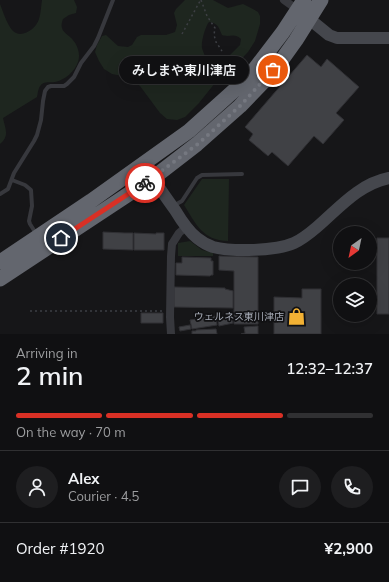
<!DOCTYPE html>
<html lang="en">
<head>
<meta charset="utf-8">
<style>
	body { margin:0; font-family:Mulish,"Noto Sans JP",sans-serif; background:#1e1e20; color:#f1f3f6; height:100vh; display:flex; flex-direction:column; font-size:15px; white-space:nowrap }
	* { box-sizing:border-box; margin:0 }
	p { font-size:13px; color:#9c9d9f }
	.icon { flex:none; width:22px; height:22px; fill:none; stroke:currentColor; stroke-width:2; stroke-linecap:round; stroke-linejoin:round }
	.map { position:relative; height:334px; overflow:hidden }
	.drawer { display:flex; flex-direction:column; background:#101012; flex:1 }
	.drawer>* { flex:none }
	.needle { width:26px; rotate:213deg }
	.controls { position:absolute; left:333px; top:226px; display:grid; gap:8px }
	.controls a { display:grid; place-items:center; width:44px; height:44px; border-radius:50%; background:#101012; box-shadow:0 4px 16px #0002,0 0 0 1px #303032; font-size:20px }
	.pin { position:absolute; display:grid; place-items:center; width:34px; height:34px; color:#fff; margin:-17px; border:2px solid #fff; border-radius:50%; box-shadow:0 1px 4px #0007 }
	.courier { position:absolute; display:grid; place-items:center; width:40px; height:40px; margin:-20px; border:3px solid #d93025; border-radius:50%; background:#fff; color:#222; box-shadow:0 1px 5px #0007 }
	.bubble { position:absolute; height:28px; border-radius:14px; background:#101012; box-shadow:0 4px 16px #0002,0 0 0 1px #303032; font-size:13px; font-weight:600; line-height:28px; text-align:center }
	.summary em { font-style:normal; font-weight:600 }
	.summary div { display:flex; flex-direction:column-reverse }
	.summary { display:flex; align-items:center; justify-content:space-between; height:68px; padding:0 16px }
	h1 { font-size:26px; font-weight:600; line-height:30px }
	.bar { display:grid; grid-template-columns:repeat(4,1fr); gap:6px 4px; align-content:center; height:48px; padding:0 16px }
	.bar i { height:5px; border-radius:3px; background:#303032 }
	.bar .selected { background:#d93025 }
	.bar p { grid-column:span 4 }
	.line { display:flex; align-items:center; gap:10px; padding:0 16px; border-top:1px solid #303032 }
	.line div { flex:1 }
	.round { display:grid; place-items:center; flex:none; width:42px; height:42px; border-radius:21px; background:#1e1e20 }
	.map>svg:first-child { display:block }
	.green { fill:#1e261f; fill-rule:evenodd }
	.building { fill:#404145; stroke:#303034 }
	.lines { fill:none; stroke-linecap:round; stroke-linejoin:round }
	.path { stroke:#3d3f44; stroke-width:1.5; stroke-dasharray:2 3; stroke-linecap:butt }
	.lane { stroke:#37383d; stroke-width:4 }
	.street { stroke:#37383d; stroke-width:8 }
	.secondary { stroke:#45474d; stroke-width:12 }
	.highway { stroke:#63666e; stroke-width:15 }
	.done { stroke:#757880; stroke-width:4; stroke-dasharray:0 7.2 }
	.route { stroke:#d93025; stroke-width:5 }
	.labels { text-anchor:middle; dominant-baseline:central; stroke-width:3.5; stroke-linejoin:round; paint-order:stroke }
	.poi-label { font-size:10px; fill:#a8adb8; stroke:#111113; text-anchor:end }
</style>
</head>
<body>
<div class="map">
<svg width="389" height="334" viewBox="0 0 389 334">
	<rect width="100%" height="100%" fill="#161618"/>
	<path class="green" d="M42,0H74L77,7L76,13L69,15L63,19C62,22 61,25 62,28C63,32 67,34 70,37C77,43 81,53 78,62C75,71 65,80 55,82C51,83 44,81 41,85C38,88 38,93 37,97L3,118C5,128 10,136 0,144V4C3,12 7,24 12,30C21,40 36,29 39,19C41,13 41,6 42,0Z
		M185,0H213L228,8L243,4L251,8L258,12L260,16V24L255,41L248,52L227,74L215,83L199,103L185,117L177,120L167,119L160,113L140,86L127,77L112,74L104,69L99,61L95,52L97,45L102,36L106,35L118,46L128,47L132,45L137,37L141,35H166L175,32L177,25L174,13L176,9ZM209,22C218,23 219,28 222,35C230,38 234,32 241,39L240,45L229,56L214,66H210C208,63 203,52 202,48C201,42 205,27 209,22Z
		M202,179H229L228,241C202,240 196,224 184,205Z
		M190,241L202,250L213,253V256H178V243Z"/>
	<path class="building" d="M307,55L321,67L327,59L359,87L336,113L344,120L323,144L314,136L288,166L272,152L268,156L249,140L253,134L245,127Z
		M103,232L125,233H133V250L103,249Z
		M134,233L156,234V233H164V250H134Z
		M377,238H389V314H377Z
		M219,256L258,257V324H234V271L219,270Z
		M182,257L211,258V261H213V275H211L210,276L176,275V263H182Z
		M174,287L225,288V289L233,291V308L174,307Z
		M302,289H321V334H274V297L302,298Z
		M141,313H163V323H141Z
		M216,316L217,325L192,329L190,320Z
		M231,317L233,323L219,326L218,319Z
		M190,325L191,329L180,331L179,327Z
		M258,326V334H241L245,333L244,327Z
		M216,329L217,334H192V331H196V330Z"/>
	<g class="lines">
		<path class="path" d="M201,0L207,16L215,28L214,35L216,42L222,51
			M182,34L200,1
			M30,311H162"/>
		<path class="lane" d="M12,180L25,185L31,190L32,206L29,221L30,224L37,235
			M0,194L8,189L14,173L34,141L37,135L41,120L43,101L45,91L48,87L51,86H64L67,84L74,77L81,63L94,46L98,38L113,0
			M173,206L182,201L197,178L202,175L242,174"/>
		<path class="street" d="M284,0L298,10
			M171,334L170,317L171,256L172,244L179,233L186,227"/>
		<path class="secondary" d="M302,13L329,35L337,38H389
			M144,165C154,180 164,195 175,210C181,220 188,231 197,238C202,242 207,245 213,247C233,252 276,251 294,243C303,239 310,233 317,227C339,208 359,184 389,178"/>
		<path class="highway" d="M0,262L91,201L189,131L248,78L283,32L304,0
			M0,279L153,178L197,144L240,106L265,80L281,61L296,40L321,0"/>
	</g>
	<g class="lines">
		<path class="done" d="M145,183L198,144L240,106L273,70"/>
		<path class="route" d="M61,238L145,183"/>
	</g>
	<defs>
		<symbol id="shop-bare" viewBox="-9 -9 18 18"><path d="M-5-2.5h2.3a2.7 3.5 0 0 1 5.4 0H5L5.5 6h-11ZM-1.5-2.5h3a1.5 2.3 0 0 0-3 0Z" fill="#f2b134" stroke="#111113" stroke-width="2.5" paint-order="stroke"/></symbol>
	</defs>
	<g fill-rule="evenodd">
		<use href="#shop-bare" x="284" y="304" width="25" height="25"/>
	</g>
	<g class="labels">
		<g class="poi-label">
			<text x="284" y="316">ウェルネス東川津店</text>
		</g>
	</g>
</svg>
<div class="controls">
<a><svg class="needle" viewBox="-14 -14 28 28"><path d="M0-13l5 13h-10z" fill="#e53935"/><path d="M0 13l5-13h-10z" fill="#9c9d9f"/></svg></a>
<a><svg class="icon" aria-label="layers" viewBox="0 0 24 24"><path d="M12 4l9 5-9 5-9-5zM3 14l9 5 9-5"/></svg></a>
</div>
<div class="pin" style="left:273px;top:70px;background:#ea580c"><svg class="icon" aria-label="bag" viewBox="0 0 24 24"><path d="M5 8h14l-1 12H6zM9 8a3 3 0 0 1 6 0"/></svg></div>
<div class="pin" style="left:61px;top:238px;background:#1f2937"><svg class="icon" aria-label="home" viewBox="0 0 24 24"><path d="M3 11l9-7 9 7M6 9v11h12V9"/></svg></div>
<div class="courier" style="left:145px;top:183px"><svg class="icon" aria-label="bike" viewBox="0 0 24 24"><circle cx="6" cy="16" r="4"/><circle cx="18" cy="16" r="4"/><path d="M6 16l4-8h5l3 8M10 8l3 8H6M13 5h3"/></svg></div>
<div class="bubble" style="left:119px;top:56px;width:130px">みしまや東川津店</div>
</div>
<section class="drawer">
<div class="summary"><div><h1>2 min</h1><p>Arriving in</p></div><em>12:32–12:37</em></div>
<div class="bar"><i class="selected"></i><i class="selected"></i><i class="selected"></i><i></i><p>On the way · 70 m</p></div>
<div class="line" style="height:72px"><a class="round"><svg class="icon" aria-label="person" viewBox="0 0 24 24"><circle cx="12" cy="8" r="4"/><path d="M4 21q1-7 8-7t8 7"/></svg></a><div><b>Alex</b><p>Courier · 4.5</p></div><a class="round"><svg class="icon" aria-label="chat" viewBox="0 0 24 24"><path d="M4 5h16v11H9l-5 4z"/></svg></a><a class="round"><svg class="icon" aria-label="phone" viewBox="0 0 24 24"><path d="M5 4h4l2 5-3 2q2 4 5 5l2-3 5 2v4C11 20 4 13 5 4z"/></svg></a></div>
<div class="line" style="height:52px"><div>Order #1920</div><b>¥2,900</b></div>
</section>
</body>
</html>
